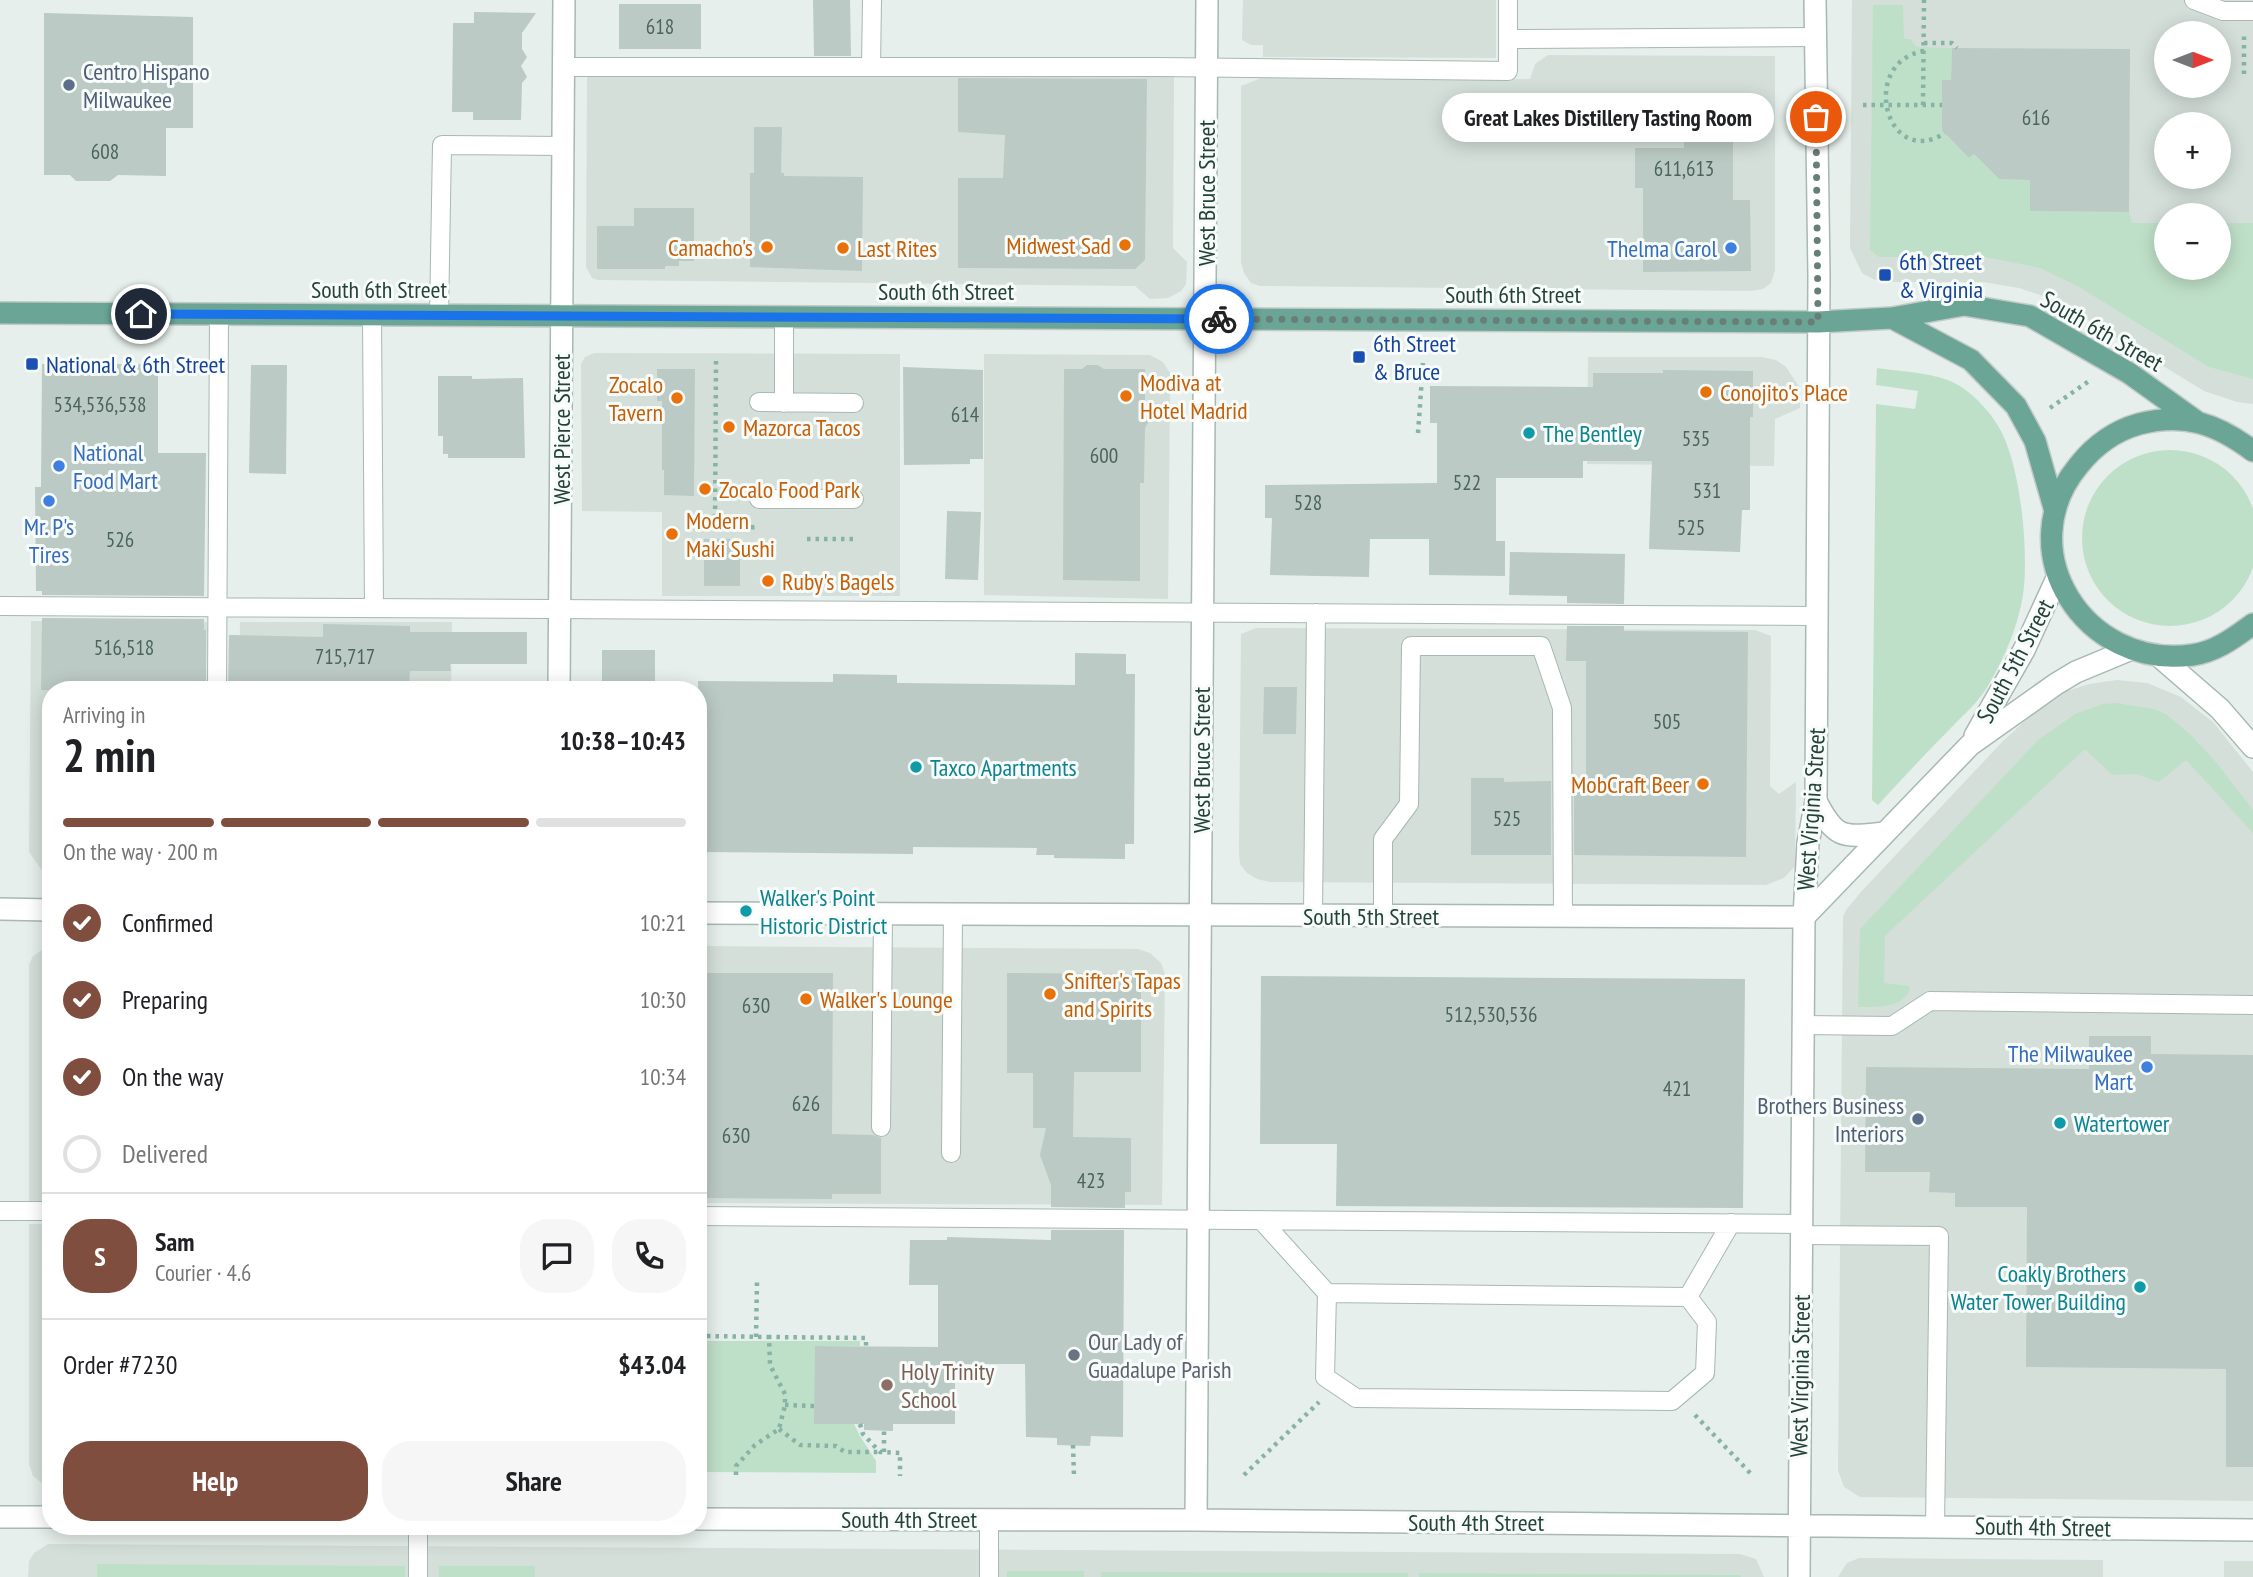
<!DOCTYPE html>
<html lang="en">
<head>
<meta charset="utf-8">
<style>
	body { margin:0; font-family:"PT Sans Narrow",sans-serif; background:#f6f6f6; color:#202124; height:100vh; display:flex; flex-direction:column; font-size:26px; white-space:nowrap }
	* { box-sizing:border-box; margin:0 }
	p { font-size:23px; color:#757577 }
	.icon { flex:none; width:38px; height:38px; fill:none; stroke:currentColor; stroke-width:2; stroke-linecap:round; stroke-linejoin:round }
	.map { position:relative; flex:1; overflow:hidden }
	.drawer { position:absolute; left:42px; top:681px; width:665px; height:854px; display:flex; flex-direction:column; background:#fff; border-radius:28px; box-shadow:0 4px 18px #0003 }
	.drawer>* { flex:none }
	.needle { width:46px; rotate:90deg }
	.buttons { position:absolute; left:2154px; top:21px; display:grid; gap:14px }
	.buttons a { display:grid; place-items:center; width:77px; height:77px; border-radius:50%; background:#fff; box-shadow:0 4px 18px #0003; font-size:35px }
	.pin { position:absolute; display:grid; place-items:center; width:60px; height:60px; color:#fff; margin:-30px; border:4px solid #fff; border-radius:50%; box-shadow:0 2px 7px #0007 }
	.courier { position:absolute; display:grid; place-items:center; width:70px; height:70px; margin:-35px; border:5px solid #1a73e8; border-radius:50%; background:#fff; color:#222; box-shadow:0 2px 9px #0007 }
	.bubble { position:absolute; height:49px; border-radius:24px; background:#fff; box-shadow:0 4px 18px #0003; font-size:23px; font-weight:800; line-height:49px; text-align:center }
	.head em { font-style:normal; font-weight:800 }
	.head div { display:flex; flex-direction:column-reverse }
	.head { display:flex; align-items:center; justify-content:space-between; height:119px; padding:0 21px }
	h1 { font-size:46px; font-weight:800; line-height:52px }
	.bar { display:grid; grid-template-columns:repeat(4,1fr); gap:10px 7px; align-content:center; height:84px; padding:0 21px }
	.bar i { height:9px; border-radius:5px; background:#e0e0e0 }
	.bar .current { background:#7f4e3f }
	.bar p { grid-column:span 4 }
	.line { display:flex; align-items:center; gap:18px; padding:0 21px; border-top:2px solid #e0e0e0 }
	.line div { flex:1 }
	.round { display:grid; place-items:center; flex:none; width:74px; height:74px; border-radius:28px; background:#f6f6f6 }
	ol { padding:0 21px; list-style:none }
	li { display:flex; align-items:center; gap:21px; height:77px }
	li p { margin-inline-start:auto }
	li .icon { padding:7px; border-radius:50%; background:#7f4e3f; color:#fff; stroke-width:4 }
	li:last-child { color:#757577 }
	li i { width:38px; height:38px; border:4px solid #e0e0e0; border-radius:50% }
	.action { display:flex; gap:14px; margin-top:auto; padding:14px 21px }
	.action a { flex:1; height:80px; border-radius:28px; background:#7f4e3f; color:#fff; font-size:28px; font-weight:800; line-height:80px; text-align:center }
	.action a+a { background:#f6f6f6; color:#202124 }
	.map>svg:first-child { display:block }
	.built { fill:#d4dfda; fill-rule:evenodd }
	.green { fill:#bfe0c8 }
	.building { fill:#bbcac4 }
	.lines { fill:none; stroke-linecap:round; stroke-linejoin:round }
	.service-casing { stroke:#a8b8b2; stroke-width:20 }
	.minor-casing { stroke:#a8b8b2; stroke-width:24 }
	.tertiary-casing { stroke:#a8b8b2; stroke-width:24 }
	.primary-casing { stroke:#c2cac8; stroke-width:24 }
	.path { stroke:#86b3a5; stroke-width:4.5; stroke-dasharray:3.5 5; stroke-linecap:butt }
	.service { stroke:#fff; stroke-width:18 }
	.minor { stroke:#fff; stroke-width:21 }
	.tertiary { stroke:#fff; stroke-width:21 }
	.primary { stroke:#6aa596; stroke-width:21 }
	.done { stroke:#687f78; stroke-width:7; stroke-dasharray:0 12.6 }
	.route { stroke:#1a73e8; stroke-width:9 }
	.service-dot { fill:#5c6f8a; stroke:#f7fbf9; stroke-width:2.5 }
	.food-dot { fill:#e8710a; stroke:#f7fbf9; stroke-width:2.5 }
	.shop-dot { fill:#3f7fe0; stroke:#f7fbf9; stroke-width:2.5 }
	.transit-dot { fill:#1a4fb4; stroke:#f7fbf9; stroke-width:2.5 }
	.culture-dot { fill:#0f9aa8; stroke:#f7fbf9; stroke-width:2.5 }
	.worship-dot { fill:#6b7280; stroke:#f7fbf9; stroke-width:2.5 }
	.education-dot { fill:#8d6e63; stroke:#f7fbf9; stroke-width:2.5 }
	.labels { text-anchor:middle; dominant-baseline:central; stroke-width:6; stroke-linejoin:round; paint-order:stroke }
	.number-label { font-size:21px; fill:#4a645c }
	.service-label { font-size:24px; fill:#4e5e75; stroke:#f7fbf9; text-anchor:start }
	.street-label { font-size:24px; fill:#24423a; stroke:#f7fbf9 }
	.food-label { font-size:24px; fill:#c56008; stroke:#f7fbf9; text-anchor:start }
	.shop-label { font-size:24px; fill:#366cbe; stroke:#f7fbf9; text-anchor:end }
	.transit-label { font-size:24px; fill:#164399; stroke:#f7fbf9; text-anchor:start }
	.culture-label { font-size:24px; fill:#0d838f; stroke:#f7fbf9; text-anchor:start }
	.worship-label { font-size:24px; fill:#5b616d; stroke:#f7fbf9; text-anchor:start }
	.education-label { font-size:24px; fill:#785e54; stroke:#f7fbf9; text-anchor:start }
</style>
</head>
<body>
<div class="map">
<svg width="2253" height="1577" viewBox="0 0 2253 1577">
	<rect width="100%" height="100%" fill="#e6efeb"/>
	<path class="built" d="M1243,0H1496V58L1263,57V45H1251L1242,40Z
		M1852,0H2253V404L2237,402L2204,391L2073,311L2046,297L2019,288L1983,282H1885L1873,279L1862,273L1850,248ZM2166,33H2219V86H2166ZM2166,124H2219V177H2166ZM2166,215H2219V268H2166Z
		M1548,55L1775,56V270L1771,283L1763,289L1751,291L1260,286L1251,283L1244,273L1241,262V86L1261,78L1530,79L1535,64Z
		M1174,76L1173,248L1187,262L1186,284L1181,291L1168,298L1150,299L1135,286L598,280L592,278L586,267L587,77Z
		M594,353L900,354V596H662V512L582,511L581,364L585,357Z
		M984,354L1150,355L1163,362L1170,373V394L1168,599L984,595Z
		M1588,357H1762L1776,360L1786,367L1800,388V408L1775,419L1774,466L1587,464Z
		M31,621L207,622L206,689L51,690V873L41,869L29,852Z
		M240,622H452L451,689L239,690Z
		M1256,628L1755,630L1771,636L1770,786L1779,794L1796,782L1795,866L1784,878L1766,885L1270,882L1257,879L1247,873L1240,864L1239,852L1241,634Z
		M2117,680L2147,683L2181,697L2213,722L2253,772V1501L1860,1497L1844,1487L1838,1470L1843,917L1846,910L1860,893L2003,741L2028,718L2067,691L2089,684Z
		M51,944V1201H29V965L33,956Z
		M698,946L1138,949L1150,953L1161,963L1165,974L1162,1205L698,1203Z
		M29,1224H51V1486L42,1483L33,1476L29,1464Z
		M48,1544L1740,1554L1756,1559L1764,1577H28L29,1561L34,1553Z
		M1859,1558L2103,1560V1577H1838L1847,1563Z
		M2224,1561H2253V1577H2224Z"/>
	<path class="green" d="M1873,5H1903L1904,39H1910L1917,47L1952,48L1951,80H1942V130L1969,158L1974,154L1999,179L2030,180L2031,211L2129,212L2132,223H2166V268H2219V223H2253V379L2209,367L2079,287L2040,268L1985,257H1879L1870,250Z
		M1877,368C1903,372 1937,372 1960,386C1977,397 1993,415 2002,433C2021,471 2029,553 2023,595C2018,626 2005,657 1989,684C1980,701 1964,714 1951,728C1926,753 1902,779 1878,805L1872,800L1876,404L1915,409L1918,391L1876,385Z
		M2082 538a88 88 0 1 1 176 0a88 88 0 1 1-176 0Z
		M2116,703L2153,709L2166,714L2190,734L2216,762L2253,810V833L2186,760L2159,782L2136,774L2112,775L2085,749L1885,936L1884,983L1909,986L1910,989C1903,1009 1876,1007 1858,1007L1860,929L2038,740L2075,714L2103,704Z
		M698,1301H707L705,1341H860V1346H815L860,1436L876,1461V1473L698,1472Z
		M97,1564L405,1566V1577H97Z
		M439,1566H535V1577H439Z
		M1007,1571H1084V1577H1007Z
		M1101,1572L1408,1573V1577H1101Z
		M1419,1573L1740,1575L1741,1577H1419Z"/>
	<path class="building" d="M813,0H850L851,56H814Z
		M619,4H701V49H619Z
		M474,12L536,13L522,33V49L527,57L521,66L527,77L522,83L521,120H473V112H452L453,23H474Z
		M44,13L193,17V128H166V176L118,175L110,181H76L70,175H44Z
		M1952,48L2130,49L2129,212L2030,211V180L1999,179L1974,154L1969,158L1942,130V80H1951Z
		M958,78L1147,79L1145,260L1135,269L958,268V178H1003L1005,135L958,132Z
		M754,127H782L781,173H784V176L863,177L862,271L750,267V173H754Z
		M1733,130V200H1750L1751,271L1643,272V188H1635V148H1684V131Z
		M634,208H694V261H679V266H665V269H597V226H634Z
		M42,364H158V453H206L204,596L42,595V591H36L35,487H41Z
		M251,365H287L286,474L249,473Z
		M1087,365H1098L1104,369H1145V403L1148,409V423L1145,428L1144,483H1140V581L1063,580L1064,369H1082Z
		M903,367L983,370V459H970V464L904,465Z
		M657,369H695L694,496L664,495V470H662V401H657Z
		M1663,370L1753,371V417H1750V510H1742L1740,552L1649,549L1652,461H1583V478H1496V541H1505V576L1429,575V539H1370L1369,577L1270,575L1272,518H1265V485L1437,483V423H1430V386L1593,387V373H1663Z
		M438,376H472V379L523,378L525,458H448V454H443V436H438Z
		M947,511L981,512L978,580L945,579Z
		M704,539H740V586H704Z
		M1510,552L1625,554L1624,604L1567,603V596L1509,595Z
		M42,618L204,619V630H206V690H41Z
		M323,624L410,626V632H527V664H450L451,671H410L409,687L228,690L229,635L323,637Z
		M1567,626H1624V631L1748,632L1746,857L1574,855V781H1586V661H1566Z
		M602,650H655V690H602Z
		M1075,653L1126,654V674H1135L1134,844H1125V859L1054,858V855H1036L1037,848L913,847V854L698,852V681L833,682V674L897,675V683L1075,685Z
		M1264,687H1297L1296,734H1263Z
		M1471,778H1504V782L1551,781V855H1471Z
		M698,973H833L832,1134L873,1135L881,1138V1194H832V1199L698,1198Z
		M1007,973L1141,974V1072H1074L1073,1137L1131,1138V1192H1125V1208L1051,1207V1185L1040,1155L1046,1128H1033V1073H1007Z
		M1261,976L1745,979L1743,1208L1336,1206L1337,1144H1260Z
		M2089,1036H2151V1054L2253,1055V1467H2226V1369L2026,1367L2027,1207H1955V1193L1929,1192L1930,1172H1865L1866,1067L2089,1069Z
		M1051,1230H1124L1123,1437L1091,1436L1090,1446L1057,1445V1438L1026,1437L1025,1364H955V1424H893V1431L864,1430V1424H814L815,1346L938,1347V1285H909L910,1240H947V1237L1051,1240Z"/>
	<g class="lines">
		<defs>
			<path id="service" d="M2194,0L2223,11H2253
				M1508,39L1815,37
				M564,67H1159L1508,71V0
				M871,67L872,0
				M372,315L374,608
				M439,316L442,145L563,146
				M784,317V403
				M759,402L854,403
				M759,499H854
				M0,606L1817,616
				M217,690L219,314
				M1313,915L1316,613
				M1383,916V839L1409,804L1411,646H1541L1562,708L1563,917
				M1803,1025L1892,1026L1930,1001L2253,1005
				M881,1127L883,914
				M951,1153L953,914
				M0,1211H51
				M698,1216L1802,1224
				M1261,1220L1327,1293L1325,1377L1356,1398L1672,1401L1705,1373L1707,1322L1688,1297L1327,1293
				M1802,1235L1939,1236L1935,1526
				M1688,1297L1731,1223
				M418,1526V1577
				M989,1577V1520"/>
			<path id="minor" d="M2160,657L2220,709L2253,747
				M559,690L564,0
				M0,1517H51
				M698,1519L1196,1520L2253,1530
				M1196,1520L1207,0
				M1799,1577L1804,917L1808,843L1816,801L1819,276L1815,0"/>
			<path id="tertiary" d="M1975,736L2024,650L2058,576
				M1816,801C1836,840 1843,837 1884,833
				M0,909L51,910
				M698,913L1804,917L1970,745L2056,684L2076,672L2129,650"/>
			<path id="primary" d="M0,313L1818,322L1892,318L1964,305L2030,316L2129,373L2196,421
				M1892,318L1971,360L2016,406L2035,441L2055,511
				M2253,451C2217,424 2184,412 2139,424C2114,431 2095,445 2079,465C2008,550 2085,670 2192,655C2216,652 2235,637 2253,624"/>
		</defs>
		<use href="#service" class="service-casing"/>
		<use href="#minor" class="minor-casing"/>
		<use href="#tertiary" class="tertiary-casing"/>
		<use href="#primary" class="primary-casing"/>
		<path class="path" d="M1924,43H1952L1957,48
			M1924,51C1858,62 1886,171 1945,133
			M2244,74V36
			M1863,105H1942
			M1923,105L1924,0
			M716,361L715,529L759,527
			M2050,408L2089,381
			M1418,433L1423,363
			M807,539H854
			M707,1336L769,1337
			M756,1337L757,1281
			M785,1405L814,1406
			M1695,1415L1753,1476
			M860,1424L863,1434L880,1452L900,1453V1476
			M779,1429L800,1445L836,1446L845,1452H880
			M1073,1445L1074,1477
			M884,1452V1430
			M736,1475V1466L755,1445L779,1429L785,1405V1394L770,1365L769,1337L866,1338V1346
			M1244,1475L1319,1402"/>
		<use href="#service" class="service"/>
		<use href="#minor" class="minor"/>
		<use href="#tertiary" class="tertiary"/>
		<use href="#primary" class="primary"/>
	</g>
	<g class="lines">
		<path class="done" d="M1219,319L1818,322L1816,117"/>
		<path class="route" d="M141,314L1219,319"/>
	</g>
	<g class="service-dot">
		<circle cx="69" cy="85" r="7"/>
		<circle cx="1918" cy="1119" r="7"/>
	</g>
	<g class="food-dot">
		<circle cx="1125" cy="245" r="7"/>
		<circle cx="767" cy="247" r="7"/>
		<circle cx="843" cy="248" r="7"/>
		<circle cx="1706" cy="392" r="7"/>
		<circle cx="1126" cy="396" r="7"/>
		<circle cx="677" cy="398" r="7"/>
		<circle cx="729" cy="427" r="7"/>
		<circle cx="705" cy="489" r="7"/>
		<circle cx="672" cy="534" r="7"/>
		<circle cx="768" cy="581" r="7"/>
		<circle cx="1703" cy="784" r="7"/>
		<circle cx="1050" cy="994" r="7"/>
		<circle cx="806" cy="999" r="7"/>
	</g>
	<g class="shop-dot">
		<circle cx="1731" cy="248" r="7"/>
		<circle cx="59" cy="466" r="7"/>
		<circle cx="49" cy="501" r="7"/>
		<circle cx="2147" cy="1067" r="7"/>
	</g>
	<g class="transit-dot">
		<rect x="1878" y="268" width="14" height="14" rx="3.5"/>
		<rect x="1352" y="350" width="14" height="14" rx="3.5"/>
		<rect x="25" y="357" width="14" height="14" rx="3.5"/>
	</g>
	<g class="culture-dot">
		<circle cx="1529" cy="433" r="7"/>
		<circle cx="916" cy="767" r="7"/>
		<circle cx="746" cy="911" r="7"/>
		<circle cx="2060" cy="1123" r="7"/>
		<circle cx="2140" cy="1287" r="7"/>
	</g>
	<circle class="worship-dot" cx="1074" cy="1355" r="7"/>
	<circle class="education-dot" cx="887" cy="1385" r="7"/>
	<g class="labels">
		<g class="number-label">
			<text x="660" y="26">618</text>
			<text x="2036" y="117">616</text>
			<text x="105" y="151">608</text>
			<text x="1684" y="168">611,613</text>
			<text x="100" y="404">534,536,538</text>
			<text x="965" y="414">614</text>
			<text x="1696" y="438">535</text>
			<text x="1104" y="455">600</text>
			<text x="1467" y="482">522</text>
			<text x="1707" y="490">531</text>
			<text x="1308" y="502">528</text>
			<text x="1691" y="527">525</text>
			<text x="120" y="539">526</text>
			<text x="124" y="647">516,518</text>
			<text x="345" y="656">715,717</text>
			<text x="1667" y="721">505</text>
			<text x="1507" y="818">525</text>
			<text x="756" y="1005">630</text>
			<text x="1491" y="1014">512,530,536</text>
			<text x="1677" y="1088">421</text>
			<text x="806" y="1103">626</text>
			<text x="736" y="1135">630</text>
			<text x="1091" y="1180">423</text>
		</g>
		<g class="service-label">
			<text x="83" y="71">Centro Hispano<tspan x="83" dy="28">Milwaukee</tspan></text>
			<text x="1904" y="1105" text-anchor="end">Brothers Business<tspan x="1904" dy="28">Interiors</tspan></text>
		</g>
		<g class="street-label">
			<text transform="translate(1206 193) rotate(-90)">West Bruce Street</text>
			<text x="379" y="289">South 6th Street</text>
			<text x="946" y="291">South 6th Street</text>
			<text x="1513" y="294">South 6th Street</text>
			<text transform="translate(2102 331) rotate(30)">South 6th Street</text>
			<text transform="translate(561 429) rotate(-90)">West Pierce Street</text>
			<text transform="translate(2015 661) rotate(-62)">South 5th Street</text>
			<text transform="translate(1201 760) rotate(-90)">West Bruce Street</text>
			<text transform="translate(1811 809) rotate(-86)">West Virginia Street</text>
			<text x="1371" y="916">South 5th Street</text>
			<text transform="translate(1800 1376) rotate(-89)">West Virginia Street</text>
			<text x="909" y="1519">South 4th Street</text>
			<text x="1476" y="1522">South 4th Street</text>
			<text transform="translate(2043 1527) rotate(1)">South 4th Street</text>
		</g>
		<g class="food-label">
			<text x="1111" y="245" text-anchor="end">Midwest Sad</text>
			<text x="753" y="247" text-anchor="end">Camacho's</text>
			<text x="857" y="248">Last Rites</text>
			<text x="1140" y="382">Modiva at<tspan x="1140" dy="28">Hotel Madrid</tspan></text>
			<text x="663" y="384" text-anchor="end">Zocalo<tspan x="663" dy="28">Tavern</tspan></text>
			<text x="1720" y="392">Conojito's Place</text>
			<text x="743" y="427">Mazorca Tacos</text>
			<text x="719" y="489">Zocalo Food Park</text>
			<text x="686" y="520">Modern<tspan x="686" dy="28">Maki Sushi</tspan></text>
			<text x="782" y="581">Ruby's Bagels</text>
			<text x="1689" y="784" text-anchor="end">MobCraft Beer</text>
			<text x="1064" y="980">Snifter's Tapas<tspan x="1064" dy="28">and Spirits</tspan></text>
			<text x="820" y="999">Walker's Lounge</text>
		</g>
		<g class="shop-label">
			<text x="1717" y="248">Thelma Carol</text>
			<text x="73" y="452" text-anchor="start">National<tspan x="73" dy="28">Food Mart</tspan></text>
			<text x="49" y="526" text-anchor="middle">Mr. P's<tspan x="49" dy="28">Tires</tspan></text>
			<text x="2133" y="1053">The Milwaukee<tspan x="2133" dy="28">Mart</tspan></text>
		</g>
		<g class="transit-label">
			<text x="1899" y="261">6th Street<tspan x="1899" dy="28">&amp; Virginia</tspan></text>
			<text x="1373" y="343">6th Street<tspan x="1373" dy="28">&amp; Bruce</tspan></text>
			<text x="46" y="364">National &amp; 6th Street</text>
		</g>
		<g class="culture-label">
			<text x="1543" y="433">The Bentley</text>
			<text x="930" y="767">Taxco Apartments</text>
			<text x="760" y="897">Walker's Point<tspan x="760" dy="28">Historic District</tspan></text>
			<text x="2074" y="1123">Watertower</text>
			<text x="2126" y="1273" text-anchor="end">Coakly Brothers<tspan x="2126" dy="28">Water Tower Building</tspan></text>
		</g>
		<g class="worship-label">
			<text x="1088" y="1341">Our Lady of<tspan x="1088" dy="28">Guadalupe Parish</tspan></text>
		</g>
		<g class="education-label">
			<text x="901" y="1371">Holy Trinity<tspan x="901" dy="28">School</tspan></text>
		</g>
	</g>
</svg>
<div class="buttons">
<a><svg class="needle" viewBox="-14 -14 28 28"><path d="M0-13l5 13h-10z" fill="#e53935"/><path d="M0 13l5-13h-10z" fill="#757577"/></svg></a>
<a>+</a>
<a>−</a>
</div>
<div class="pin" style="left:1816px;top:117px;background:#ea580c"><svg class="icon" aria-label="bag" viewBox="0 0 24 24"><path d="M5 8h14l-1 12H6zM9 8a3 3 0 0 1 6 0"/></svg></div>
<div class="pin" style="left:141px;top:314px;background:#1f2937"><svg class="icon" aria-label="home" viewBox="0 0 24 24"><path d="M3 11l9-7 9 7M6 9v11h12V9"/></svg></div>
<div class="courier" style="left:1219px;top:319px"><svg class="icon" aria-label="bike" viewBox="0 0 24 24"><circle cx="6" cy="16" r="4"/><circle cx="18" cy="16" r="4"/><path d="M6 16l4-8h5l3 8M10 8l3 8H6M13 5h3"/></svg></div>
<div class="bubble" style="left:1442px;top:93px;width:332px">Great Lakes Distillery Tasting Room</div>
<section class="drawer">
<div class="head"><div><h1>2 min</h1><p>Arriving in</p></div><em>10:38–10:43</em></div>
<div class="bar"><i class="current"></i><i class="current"></i><i class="current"></i><i></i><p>On the way · 200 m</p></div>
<ol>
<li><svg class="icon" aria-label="check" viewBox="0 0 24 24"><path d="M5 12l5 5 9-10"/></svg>Confirmed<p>10:21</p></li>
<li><svg class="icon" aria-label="check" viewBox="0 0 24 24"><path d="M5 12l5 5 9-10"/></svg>Preparing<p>10:30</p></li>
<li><svg class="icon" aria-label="check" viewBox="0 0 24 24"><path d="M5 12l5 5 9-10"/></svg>On the way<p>10:34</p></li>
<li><i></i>Delivered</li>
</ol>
<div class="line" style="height:126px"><b class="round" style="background:#7f4e3f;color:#fff">S</b><div><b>Sam</b><p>Courier · 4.6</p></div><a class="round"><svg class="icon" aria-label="chat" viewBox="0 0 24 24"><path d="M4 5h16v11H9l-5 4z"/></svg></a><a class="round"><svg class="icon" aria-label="phone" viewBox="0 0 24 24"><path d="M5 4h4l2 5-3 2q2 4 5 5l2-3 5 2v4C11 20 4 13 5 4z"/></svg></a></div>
<div class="line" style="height:91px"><div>Order #7230</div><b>$43.04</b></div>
<div class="action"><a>Help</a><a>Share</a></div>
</section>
</div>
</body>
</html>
